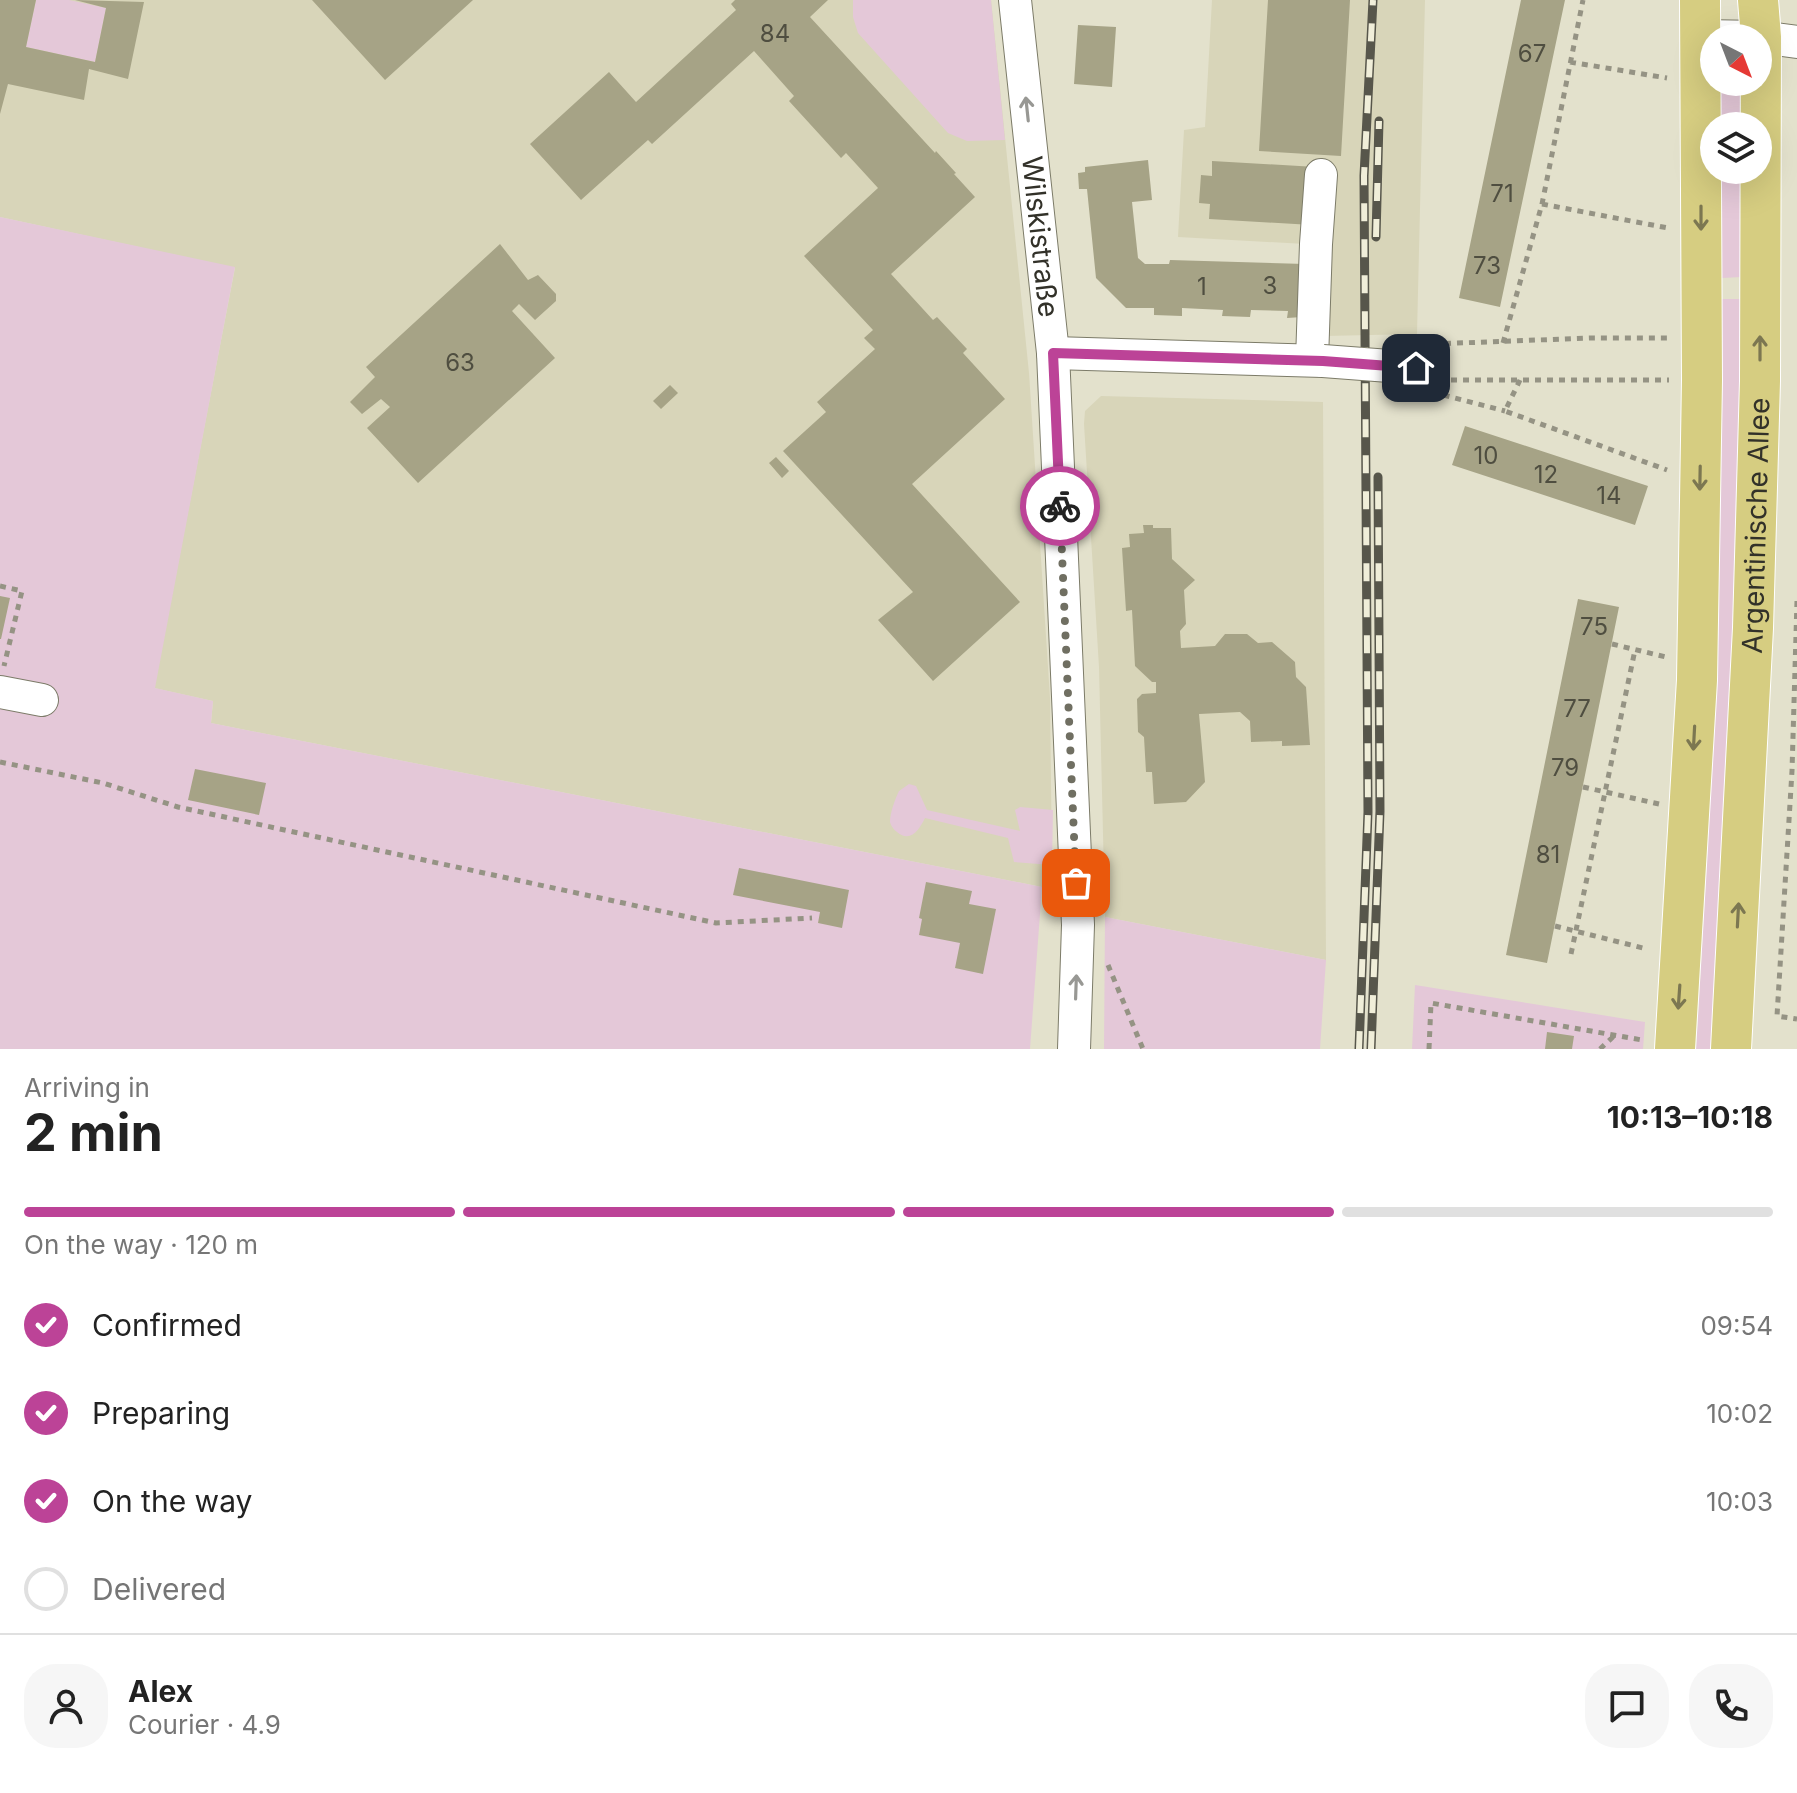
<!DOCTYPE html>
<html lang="en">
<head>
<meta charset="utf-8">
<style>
	body { margin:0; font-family:Inter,sans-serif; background:#f6f6f6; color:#222; height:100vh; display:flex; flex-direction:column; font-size:30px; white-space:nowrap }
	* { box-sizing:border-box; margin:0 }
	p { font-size:26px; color:#767676 }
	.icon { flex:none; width:44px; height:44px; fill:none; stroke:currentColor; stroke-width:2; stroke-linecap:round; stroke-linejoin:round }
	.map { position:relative; height:1049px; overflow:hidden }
	.side { display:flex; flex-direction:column; background:#fff; flex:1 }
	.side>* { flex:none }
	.needle { width:52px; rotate:138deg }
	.controls { position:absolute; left:1700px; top:24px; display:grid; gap:16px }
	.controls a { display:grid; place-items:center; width:72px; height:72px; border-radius:50%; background:#fff; box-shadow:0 8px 32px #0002; font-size:40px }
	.pin { position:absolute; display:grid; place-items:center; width:68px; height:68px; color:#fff; margin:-34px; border-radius:16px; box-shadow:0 4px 12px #0006 }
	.courier { position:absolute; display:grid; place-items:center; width:80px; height:80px; margin:-40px; border:6px solid #bc4397; border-radius:50%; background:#fff; color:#222; box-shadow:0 2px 10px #0007 }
	.headline em { font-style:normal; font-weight:700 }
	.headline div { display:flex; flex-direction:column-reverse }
	.headline { display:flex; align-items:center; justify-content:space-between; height:136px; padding:0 24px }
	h1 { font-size:52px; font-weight:700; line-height:60px }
	.bar { display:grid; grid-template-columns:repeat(4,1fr); gap:12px 8px; align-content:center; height:96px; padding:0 24px }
	.bar i { height:10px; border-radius:6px; background:#e0e0e0 }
	.bar .selected { background:#bc4397 }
	.bar p { grid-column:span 4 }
	.line { display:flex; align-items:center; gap:20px; padding:0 24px; border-top:2px solid #e0e0e0 }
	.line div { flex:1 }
	.round { display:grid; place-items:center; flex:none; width:84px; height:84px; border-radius:32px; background:#f6f6f6 }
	ol { padding:0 24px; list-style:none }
	li { display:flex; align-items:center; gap:24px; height:88px }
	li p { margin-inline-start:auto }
	li .icon { padding:8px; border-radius:50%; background:#bc4397; color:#fff; stroke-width:4 }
	li:last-child { color:#767676 }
	li i { width:44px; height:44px; border:4px solid #e0e0e0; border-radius:50% }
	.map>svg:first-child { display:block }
	.built { fill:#d8d5b9 }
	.green { fill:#e4c8d8 }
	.building { fill:#a6a386 }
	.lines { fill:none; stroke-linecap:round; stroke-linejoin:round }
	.minor-casing { stroke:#7c7b68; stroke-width:34 }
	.major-casing { stroke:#fff; stroke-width:42 }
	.path { stroke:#959384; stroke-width:5; stroke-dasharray:6 6; stroke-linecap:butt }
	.minor { stroke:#fff; stroke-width:32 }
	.major { stroke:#d6cd81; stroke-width:40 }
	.rail-casing { stroke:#57564b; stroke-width:9 }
	.rail { stroke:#f0eed9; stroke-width:6; stroke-dasharray:18; stroke-linecap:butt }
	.minor-bridge-casing { stroke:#7c7b68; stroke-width:34; stroke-linecap:butt }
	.minor-bridge { stroke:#fff; stroke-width:32 }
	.oneway { stroke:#989894 }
	.oneway2 { stroke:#7c7751 }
	.done { stroke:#706f62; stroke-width:8; stroke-dasharray:0 14.4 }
	.route { stroke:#bc4397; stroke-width:10 }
	.labels { text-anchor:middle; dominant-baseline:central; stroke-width:8; stroke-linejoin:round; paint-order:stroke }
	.number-label { font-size:24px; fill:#4f4e40 }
	.street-label { font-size:28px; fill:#323129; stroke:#f0eed9 }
</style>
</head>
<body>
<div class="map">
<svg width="1797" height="1049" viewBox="0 0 1797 1049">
	<rect width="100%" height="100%" fill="#e3e1cc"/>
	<path class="built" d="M0,0H991L1029,373L1050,698L1052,865L1042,887L211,723L213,701L154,688L235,268L0,217Z
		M1212,0H1425L1417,334L1324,336L1323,245L1178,237L1184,130L1205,127Z
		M1101,396L1323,402L1326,960L1105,917L1099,667L1084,424L1085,411Z"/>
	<path class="green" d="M36,0H69L106,8L95,62L26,47Z
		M853,0H991L1005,140L967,141L948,133L858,33L853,17Z
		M1719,82H1743L1742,126H1720Z
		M1721,170H1742V277L1722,278Z
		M0,217L235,267L155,688L213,701L211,723L1042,887L1030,1049H0Z
		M1722,299H1742L1737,615L1715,1049H1696C1712,799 1722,550 1722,299Z
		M909,784L916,786L927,810L1020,831L1015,810L1020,807L1053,810L1052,865L1014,862L1008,838L925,818C920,828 911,844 897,832C894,830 891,826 890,822C890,813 895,799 899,791Z
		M1105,917L1326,960L1320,1049H1104Z
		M1415,985L1645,1022L1643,1049H1412Z"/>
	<path class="building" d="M0,0H36L26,47L95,62L106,8L75,0L144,2L128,79L89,69L84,100L8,84L0,114Z
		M312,0H473L385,80Z
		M735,0H828L810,17L935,153L936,151L956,173L954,174L975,197L891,274L933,320L937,317L967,349L963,353L1005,399L912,484L1020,602L933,681L878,620L913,592L783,451L826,412L817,402L875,349L864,338L873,330L804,256L878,188L846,153L841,158L789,101L794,96L754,51L652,144L648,140L581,200L530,144L609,72L636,102L736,10L731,4Z
		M1268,0H1350L1341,156L1259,151Z
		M1521,0H1565L1500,307L1459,298Z
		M1078,25L1116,27L1112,87L1074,84Z
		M1148,160L1152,200L1132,202L1138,258L1145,264H1169L1170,260L1305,264L1302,317L1287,318L1288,311L1251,310L1250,317L1222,316L1223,310L1182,308V316L1154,315V308H1126L1096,278L1087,189H1079L1078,173L1085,172V167Z
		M1212,161L1316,167L1312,225L1209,219L1210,204L1199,203L1201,175L1212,176Z
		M500,244L528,280L538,275L556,294V301L535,320L519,304L512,311L555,358L418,483L367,428L390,407L381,399L362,414L350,402L375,377L366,367Z
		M670,385L678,393L661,409L653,401Z
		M1465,426L1648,486L1635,525L1452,465Z
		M776,457L789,471L782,478L769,463Z
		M1143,525H1153V528H1171L1172,559L1195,580L1184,590L1186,624L1180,631L1181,648L1215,646L1225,634H1247L1258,643L1272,642L1295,662L1296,677L1306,687L1310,745L1282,746V741L1251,742L1250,721L1240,712L1199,714L1205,782L1186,802L1154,804L1152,772H1146L1144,737L1138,732L1137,699L1142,694L1156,693V682H1152L1135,666L1132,610L1126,611L1122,548L1130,547L1129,534L1144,533Z
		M0,596L10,598L1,639H0Z
		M1578,599L1619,607L1547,963L1506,955Z
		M195,769L266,783L259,815L188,800Z
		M739,868L849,890L842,928L818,923L820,912L733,895Z
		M926,882L972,891L969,904L996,909L983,974L955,968L960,943L919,935L922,919L919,918Z
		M1547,1032L1574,1036L1572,1049H1545Z"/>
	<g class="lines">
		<defs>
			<g id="minor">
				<path id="s1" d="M1015,0L1053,353L1078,925L1074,1049"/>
				<path d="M1702,36L1761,37L1797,42"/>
				<path d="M1053,353L1323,361"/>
				<path d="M1312,360L1316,244L1321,175"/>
				<path d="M0,692L42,700"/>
			</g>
			<g id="major">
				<path d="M1675,1049L1697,680L1702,380L1700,0"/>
				<path id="s2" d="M1731,1049L1753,628L1760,381L1761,37L1758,0"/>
			</g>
		</defs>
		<use href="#minor" class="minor-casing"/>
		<use href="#major" class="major-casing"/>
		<path class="path" d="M1570,62L1667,78
			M1542,204L1668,228
			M1503,343L1542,204L1583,0
			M1433,344L1590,338H1671
			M1439,380H1669
			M1520,380L1505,411L1667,470
			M1432,392L1505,411
			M0,586L22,591L4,666
			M1797,601L1792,771L1777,1016L1797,1019
			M1612,644L1666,657
			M0,762L103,783L178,807L716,923L812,918
			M1583,787L1659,804
			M1555,926L1647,949
			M1571,954L1635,650
			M1108,965L1143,1049
			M1429,1049L1431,1003L1642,1040
			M1600,1049L1615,1035"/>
		<use href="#minor" class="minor"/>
		<use href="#major" class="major"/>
		<defs>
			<path id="rail" d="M1376,237L1379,121
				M1359,1049L1368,812L1364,176L1373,0
				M1371,1049L1380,811L1378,477"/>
		</defs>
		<use href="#rail" class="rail-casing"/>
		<use href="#rail" class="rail"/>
		<defs>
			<path id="minor-bridge" d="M1323,361L1416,368"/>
		</defs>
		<use href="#minor-bridge" class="minor-bridge-casing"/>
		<use href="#minor-bridge" class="minor-bridge"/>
	</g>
	<defs><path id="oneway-shaft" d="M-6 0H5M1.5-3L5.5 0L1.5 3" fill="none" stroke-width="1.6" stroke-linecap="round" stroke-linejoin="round" transform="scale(2)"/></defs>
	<g class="oneway">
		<use href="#oneway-shaft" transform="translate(1027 109) rotate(-96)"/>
		<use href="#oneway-shaft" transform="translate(1076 987) rotate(-88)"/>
	</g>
	<g class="oneway2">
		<use href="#oneway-shaft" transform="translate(1701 218) rotate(90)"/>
		<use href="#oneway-shaft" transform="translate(1760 348) rotate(-90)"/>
		<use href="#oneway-shaft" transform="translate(1700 478) rotate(91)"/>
		<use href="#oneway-shaft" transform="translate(1694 738) rotate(93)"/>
		<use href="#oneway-shaft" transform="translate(1738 915) rotate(-87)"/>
		<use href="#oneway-shaft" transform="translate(1679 997) rotate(94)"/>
	</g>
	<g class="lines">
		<path class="done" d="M1060,506L1076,883"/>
		<path class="route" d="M1060,506L1053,353L1323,361L1416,368"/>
	</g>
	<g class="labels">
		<g class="number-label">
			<text x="775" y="33">84</text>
			<text x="1532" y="53">67</text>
			<text x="1502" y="193">71</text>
			<text x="1487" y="265">73</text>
			<text x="1270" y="285">3</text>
			<text x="1202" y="286">1</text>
			<text x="460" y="362">63</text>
			<text x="1486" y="455">10</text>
			<text x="1546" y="474">12</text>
			<text x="1609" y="495">14</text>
			<text x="1594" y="626">75</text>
			<text x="1577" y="708">77</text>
			<text x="1565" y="767">79</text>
			<text x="1548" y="854">81</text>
		</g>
		<g class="street-label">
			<text stroke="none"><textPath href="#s1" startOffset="238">Wilskistraße</textPath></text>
			<text stroke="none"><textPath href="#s2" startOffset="524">Argentinische Allee</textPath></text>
		</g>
	</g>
</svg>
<div class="controls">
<a><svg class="needle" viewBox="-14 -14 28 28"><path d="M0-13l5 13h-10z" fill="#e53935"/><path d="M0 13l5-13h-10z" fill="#767676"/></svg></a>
<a><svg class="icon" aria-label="layers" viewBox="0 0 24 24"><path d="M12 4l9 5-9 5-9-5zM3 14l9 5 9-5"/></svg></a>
</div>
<div class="pin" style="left:1076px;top:883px;background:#ea580c"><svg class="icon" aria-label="bag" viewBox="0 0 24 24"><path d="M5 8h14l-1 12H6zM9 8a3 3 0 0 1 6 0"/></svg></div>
<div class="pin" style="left:1416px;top:368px;background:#1f2937"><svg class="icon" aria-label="home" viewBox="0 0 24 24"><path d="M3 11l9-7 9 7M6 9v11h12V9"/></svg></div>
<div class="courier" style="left:1060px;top:506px"><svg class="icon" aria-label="bike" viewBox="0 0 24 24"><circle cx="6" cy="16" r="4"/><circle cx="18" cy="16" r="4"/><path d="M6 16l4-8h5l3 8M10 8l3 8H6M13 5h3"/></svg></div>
</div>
<section class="side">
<div class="headline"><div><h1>2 min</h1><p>Arriving in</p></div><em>10:13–10:18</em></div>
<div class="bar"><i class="selected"></i><i class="selected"></i><i class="selected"></i><i></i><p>On the way · 120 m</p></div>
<ol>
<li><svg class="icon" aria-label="check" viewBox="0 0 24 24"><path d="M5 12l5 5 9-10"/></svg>Confirmed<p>09:54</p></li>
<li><svg class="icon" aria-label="check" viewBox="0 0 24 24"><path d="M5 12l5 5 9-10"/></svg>Preparing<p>10:02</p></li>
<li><svg class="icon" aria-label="check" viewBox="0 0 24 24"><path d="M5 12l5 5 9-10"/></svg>On the way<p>10:03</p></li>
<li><i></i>Delivered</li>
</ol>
<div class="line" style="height:144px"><a class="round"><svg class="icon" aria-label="person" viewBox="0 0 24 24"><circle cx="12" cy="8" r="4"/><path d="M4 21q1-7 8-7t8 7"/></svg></a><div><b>Alex</b><p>Courier · 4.9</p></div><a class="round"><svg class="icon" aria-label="chat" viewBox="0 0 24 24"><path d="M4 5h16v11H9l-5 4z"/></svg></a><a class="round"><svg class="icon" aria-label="phone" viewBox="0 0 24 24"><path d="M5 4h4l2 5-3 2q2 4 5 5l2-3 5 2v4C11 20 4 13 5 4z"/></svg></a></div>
</section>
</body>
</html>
